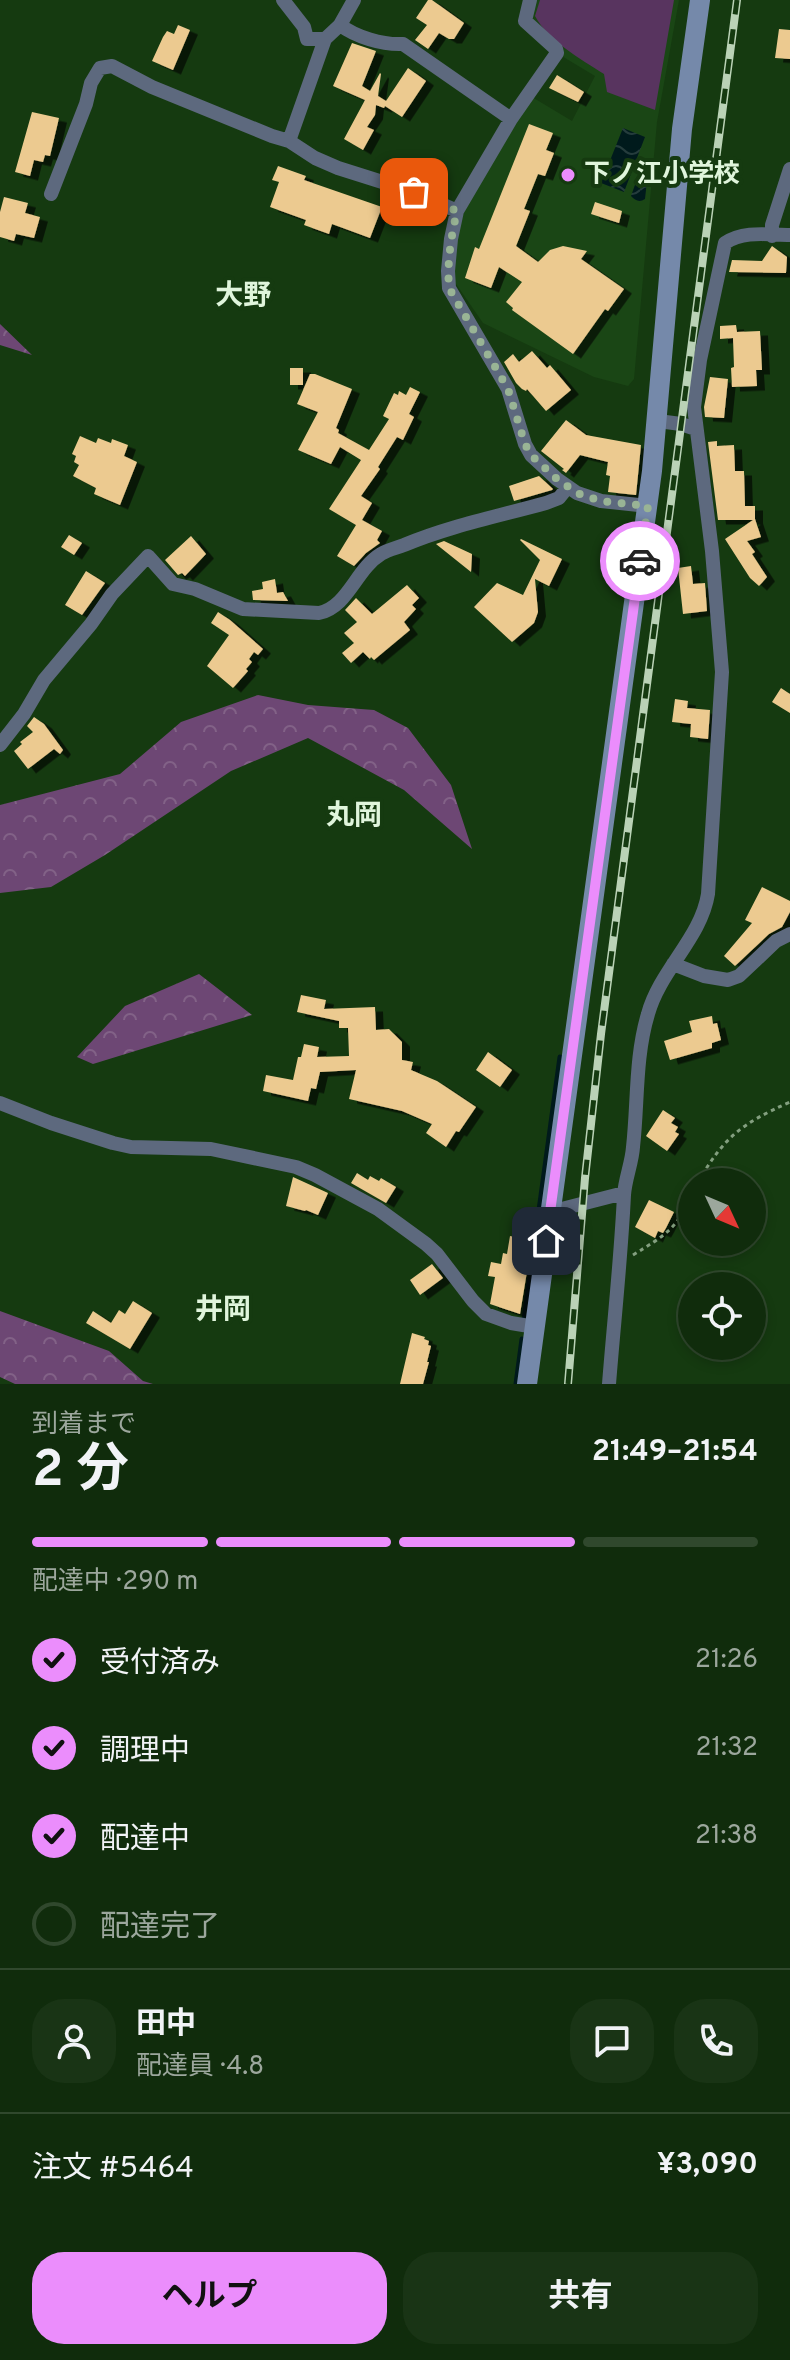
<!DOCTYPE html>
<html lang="ja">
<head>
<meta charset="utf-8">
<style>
	body { margin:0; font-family:Overpass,"Noto Sans JP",sans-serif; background:#193415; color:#f1f3f6; height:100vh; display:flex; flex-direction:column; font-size:30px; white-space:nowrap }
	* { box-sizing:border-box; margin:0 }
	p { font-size:26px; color:#9ca79d }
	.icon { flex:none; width:44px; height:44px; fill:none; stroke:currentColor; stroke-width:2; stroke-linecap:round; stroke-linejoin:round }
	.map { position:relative; height:1384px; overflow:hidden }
	.drawer { display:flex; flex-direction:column; background:#102c0c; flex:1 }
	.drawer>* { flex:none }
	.needle { width:52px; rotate:134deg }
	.fabs { position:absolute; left:678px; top:1168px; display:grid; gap:16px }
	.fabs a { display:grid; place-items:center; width:88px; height:88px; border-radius:50%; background:#102c0c; box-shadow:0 4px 12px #0003,0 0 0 2px #30482d; font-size:40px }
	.pin { position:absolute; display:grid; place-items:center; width:68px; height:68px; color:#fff; margin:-34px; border-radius:16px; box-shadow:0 4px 12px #0006 }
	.courier { position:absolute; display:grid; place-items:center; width:80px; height:80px; margin:-40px; border:6px solid #eb8dfc; border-radius:50%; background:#fff; color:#222; box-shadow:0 2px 10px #0007 }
	.headline em { font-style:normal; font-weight:700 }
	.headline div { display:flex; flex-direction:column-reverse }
	.headline { display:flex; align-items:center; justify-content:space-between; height:136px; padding:0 32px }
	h1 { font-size:52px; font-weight:700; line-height:60px }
	.bar { display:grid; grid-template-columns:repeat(4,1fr); gap:12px 8px; align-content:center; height:96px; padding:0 32px }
	.bar i { height:10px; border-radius:6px; background:#30482d }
	.bar .on { background:#eb8dfc }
	.bar p { grid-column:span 4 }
	.line { display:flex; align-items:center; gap:20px; padding:0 32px; border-top:2px solid #30482d }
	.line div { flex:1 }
	.round { display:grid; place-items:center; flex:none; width:84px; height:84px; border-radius:32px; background:#193415 }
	ol { padding:0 32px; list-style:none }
	li { display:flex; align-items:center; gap:24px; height:88px }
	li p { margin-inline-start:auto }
	li .icon { padding:8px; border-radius:50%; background:#eb8dfc; color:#111; stroke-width:4 }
	li:last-child { color:#9ca79d }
	li i { width:44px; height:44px; border:4px solid #30482d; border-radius:50% }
	.action { display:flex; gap:16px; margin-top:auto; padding:16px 32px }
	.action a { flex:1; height:92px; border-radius:32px; background:#eb8dfc; color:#111; font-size:32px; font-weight:700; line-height:92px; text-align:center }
	.action a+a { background:#193415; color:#f1f3f6 }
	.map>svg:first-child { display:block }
	.built { fill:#1a4615 }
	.forest { fill:url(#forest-crowns) }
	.pitch { fill:#58345f }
	.water { fill:url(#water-waves) }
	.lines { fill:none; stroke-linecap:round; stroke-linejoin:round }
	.stream { stroke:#001a1c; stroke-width:5 }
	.building { fill:#ecca90; filter:url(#shadow) }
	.path { stroke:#839f7f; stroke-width:3; stroke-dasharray:4 4; stroke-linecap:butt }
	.street { stroke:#5d697e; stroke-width:14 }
	.secondary { stroke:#7589aa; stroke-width:20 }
	.rail-casing { stroke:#bad2b6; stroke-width:8 }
	.rail { stroke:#153a10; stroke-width:5; stroke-dasharray:15; stroke-linecap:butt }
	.done { stroke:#99b495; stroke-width:8; stroke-dasharray:0 14.4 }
	.route { stroke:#eb8dfc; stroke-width:10 }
	.poi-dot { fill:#eb8dfc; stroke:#153a10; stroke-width:3 }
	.labels { text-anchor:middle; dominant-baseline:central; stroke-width:8; stroke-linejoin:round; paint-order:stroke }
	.poi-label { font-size:26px; font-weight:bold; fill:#e0f5dc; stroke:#153a10; text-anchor:start }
	.neighbourhood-label { font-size:28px; font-weight:bold; fill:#e0f5dc; stroke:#153a10 }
</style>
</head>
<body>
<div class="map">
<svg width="790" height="1384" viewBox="0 0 790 1384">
	<defs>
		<pattern id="forest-crowns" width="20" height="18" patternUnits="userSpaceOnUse" patternTransform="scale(2)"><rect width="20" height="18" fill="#6d4774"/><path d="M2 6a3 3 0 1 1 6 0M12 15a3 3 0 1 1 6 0" fill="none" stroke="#826287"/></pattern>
		<pattern id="water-waves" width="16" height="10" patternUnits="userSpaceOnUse" patternTransform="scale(2)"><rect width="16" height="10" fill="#001a1c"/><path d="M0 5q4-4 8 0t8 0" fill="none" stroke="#253c3c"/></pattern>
		<filter id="shadow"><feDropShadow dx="8" dy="4.5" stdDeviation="0" flood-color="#0009"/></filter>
	</defs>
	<rect width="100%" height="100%" fill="#153a10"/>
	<path class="built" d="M535,0H679L657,122L634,379L628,386L594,377L483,323L454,281L457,232L469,199L532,97L572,121L595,76L560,55L534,26L531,15Z"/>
	<path class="forest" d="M0,324L32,355L0,345Z
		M258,695L308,705L374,710L408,728L451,785L472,849L404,790L308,738L231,771L105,855L51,887L0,893V805L120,774L181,722Z
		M199,974L252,1015L93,1064L77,1057L125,1006Z
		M0,1311L109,1351L143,1381L153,1384H15L0,1377Z"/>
	<path class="pitch" d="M540,0H674L655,110L607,92L604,74C581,59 548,41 535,16Z"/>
	<path class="water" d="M623,128L645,137L624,192L601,183Z
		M641,168H645L648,172L645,199C639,203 635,200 631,196Z"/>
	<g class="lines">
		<path class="stream" d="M524,1320L560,1057
			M516,1384L522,1339"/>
	</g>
	<path class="building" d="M428,0H432L464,23L454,39H449L439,33L428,49L415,40L427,25L416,18Z
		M178,25L190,30L173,70L152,61L163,37L167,31L174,34Z
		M779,29L790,30V59L775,58Z
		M352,43L376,51L362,86L370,91L380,73L381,74L378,96L386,101L408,68L426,81L402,117L385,106L384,108L376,105L375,115L367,127L374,130L363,150L344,139L365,100L333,86Z
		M557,75L584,92L578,102L549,88Z
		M32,112L59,118L50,156L45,155L43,162L34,160L30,176L15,172Z
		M529,124L553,133L546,150L554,153L545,176L538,174L524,209L530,211L516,246L538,262L550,250L563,246L587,251L581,259L624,289L608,311L605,309L573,354L512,310L513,308L506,302L522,282L499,267L491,288L465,278L475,247L479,249Z
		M278,166L306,176L304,180L382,207L370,238L332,224L329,234L304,225L306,220L270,207L279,182L272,180Z
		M4,197L28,203L25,213L40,217L34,238L16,234L14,241L0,237V212Z
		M595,202L622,211L619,223L591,214Z
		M772,246L787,257L786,273L729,272L732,260L762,261Z
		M736,325L737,332L760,331L762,370H756L757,386L732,387L731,368L734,367L733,338L720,339V326Z
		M532,351L547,368L550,365L571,390L546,411L527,389L526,391L522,389L516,383L504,362L513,354L519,362Z
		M290,368H303V385H290Z
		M310,374H315L352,389L336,428L339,430L338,433L369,450L389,419L383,416L394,393L398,395L399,391L406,395L410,387L420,392L409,414L414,417L403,440L397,437L378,467L380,469L361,496L372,503L362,520L382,531L377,540L380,543L366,553L354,566L337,556L356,525L329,509L361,460L340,447L331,464L298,450L318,412L297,404Z
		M710,377L728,379L724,418L705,417L704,407Z
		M566,420L586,435L641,445L636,495L608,492L610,476L606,475L608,462L580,455L566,473L562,470L564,469L541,451Z
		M80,436L96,443L98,438L111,443L112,439L128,445L124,456L137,462L120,505L94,494L96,488L73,476L79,465L74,462L76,456L72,454Z
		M717,441V446L734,445L735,471H744L745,506H755V519L761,537L747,541L755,552L752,554L767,577L759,586L750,578L725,539L753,520H718L708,442Z
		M539,476L553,489L552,490L514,501L509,486Z
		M69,535L82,543L74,555L61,547Z
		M191,536L206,554L185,576L182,573L178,575L165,560Z
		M521,539L562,559L549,586L535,579L538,612L534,623L512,642L474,607L497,583L523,595L540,560L520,540Z
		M444,541L472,554L471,572L436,544Z
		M691,566L693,584L705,583L707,611L683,614L678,568Z
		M86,571L105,583L82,615L65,605Z
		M275,579L277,593L283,592L288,601L253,600L252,591L263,589L262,582Z
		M407,585L419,598L412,605L416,609L404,622L410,630L374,660L371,657L370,659L363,652L351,663L342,653L354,643L344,633L357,622L345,610L356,598L372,614Z
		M218,612L230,620L263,649L258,655L254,652L249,659L252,662L246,669L248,671L233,688L207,666L229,635L211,623Z
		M781,688L790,694V713L772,702Z
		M675,699L688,701L687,708L710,710L708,739L690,737L691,724L672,722Z
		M34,717L44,724L63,750L60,754L54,749L28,769L14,751L22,744L20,742L33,732L27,726Z
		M762,887L790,901V912L782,927L769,934L735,966L724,956L752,923L745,920Z
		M301,995L326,1000L324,1009L375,1007L376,1030L389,1029L402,1042V1060L413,1062L411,1070L437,1081L476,1107L459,1132L456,1131L446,1147L426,1133L432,1124L402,1111L349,1099L356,1070L320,1072L316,1089L311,1088L308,1101L263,1091L266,1075L293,1080L298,1057H301L304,1044L319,1047L317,1057L349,1056L348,1028H339V1021L297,1012Z
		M712,1016L713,1024L717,1023L721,1040L712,1043V1048L670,1060L664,1041L692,1032L689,1021Z
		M488,1052L512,1070L500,1087L476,1070Z
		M663,1110L675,1118L671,1123L678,1127L675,1132L679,1134L667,1151L646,1136Z
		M357,1173L368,1180L370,1176L379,1181L381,1178L396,1187L386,1203L351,1183Z
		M293,1177L328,1193L318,1215L306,1210L305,1211L286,1206Z
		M649,1200L674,1212L666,1228L663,1233L658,1231L655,1238L635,1227Z
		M516,1234L531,1237L532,1241L520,1314L490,1304L495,1277L488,1276L491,1262L501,1264L503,1253L507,1254L510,1236L515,1237Z
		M432,1264L443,1278L420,1295L410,1280Z
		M133,1301L152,1313L130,1349L86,1323L93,1311L111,1323L119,1310L125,1314Z
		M412,1333L425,1337L424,1339L429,1341L428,1345L431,1346L427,1362H429L423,1384H400Z"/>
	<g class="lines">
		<path class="path" d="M698,1182C725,1136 741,1124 790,1102
			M633,1255C665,1235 678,1229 692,1193"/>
		<path class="street" d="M283,0L304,27L307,39H325
			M530,0L525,21L556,49L557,53L511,119L457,211L451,239L448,271L449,288L508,389L525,444L531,455L557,479L577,493L601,501L648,506
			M340,25C356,37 382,45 403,44L511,119
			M289,141L325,39L340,25L354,0
			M51,194L86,104L91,83L100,68L112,66L152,87L272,136L289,141L315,158L338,168L414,192L457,211
			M772,236V225L790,169
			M658,421L681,424L696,429
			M0,745L24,714L44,680L91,624L112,594L148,556L173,584L195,589L243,609L319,613C348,607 356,569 381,554C387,550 396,548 404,545C449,526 499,516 546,503L559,498L567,488
			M673,964L704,976L728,980L739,976L776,941L790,934
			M0,1103L51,1123L113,1143L131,1147L211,1149L296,1167L315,1175L378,1209L426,1244L437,1254L473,1301L486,1314L511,1323L535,1327
			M550,1212L624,1193
			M609,1384C614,1321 621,1258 624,1195C625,1179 632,1163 633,1147C638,1103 635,1057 648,1014C660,970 701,938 708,894L722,672L712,551L694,407L700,360L725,243C744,230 769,235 790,235"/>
		<path class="secondary" d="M527,1384L652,471L682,129L700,0"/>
		<defs>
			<path id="rail" d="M568,1384L585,1178L601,1034L737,0"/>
		</defs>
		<use href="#rail" class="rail-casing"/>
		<use href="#rail" class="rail"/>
	</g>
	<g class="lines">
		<path class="done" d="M414,192L457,211C451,237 447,262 449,288L508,389L525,444L531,455L557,479L577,493L601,501L648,506L640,561"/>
		<path class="route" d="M546,1241L640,561"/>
	</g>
	<circle class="poi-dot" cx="568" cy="175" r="8"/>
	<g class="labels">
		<g class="poi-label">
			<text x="584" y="175">下ノ江小学校</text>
		</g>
		<g class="neighbourhood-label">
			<text x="243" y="297">大野</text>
			<text x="354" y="817">丸岡</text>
			<text x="223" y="1311">井岡</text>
		</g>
	</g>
</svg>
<div class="fabs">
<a><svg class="needle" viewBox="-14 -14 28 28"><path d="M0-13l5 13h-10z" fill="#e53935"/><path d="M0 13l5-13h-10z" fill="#9ca79d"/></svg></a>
<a><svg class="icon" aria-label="locate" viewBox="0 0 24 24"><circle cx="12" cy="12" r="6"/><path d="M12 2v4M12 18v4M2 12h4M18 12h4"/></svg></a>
</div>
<div class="pin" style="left:414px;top:192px;background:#ea580c"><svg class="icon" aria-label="bag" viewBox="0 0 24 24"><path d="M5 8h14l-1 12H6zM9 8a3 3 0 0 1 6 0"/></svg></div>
<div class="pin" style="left:546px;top:1241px;background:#1f2937"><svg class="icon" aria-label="home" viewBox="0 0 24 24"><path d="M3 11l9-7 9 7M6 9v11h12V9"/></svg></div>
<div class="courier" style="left:640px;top:561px"><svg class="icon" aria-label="car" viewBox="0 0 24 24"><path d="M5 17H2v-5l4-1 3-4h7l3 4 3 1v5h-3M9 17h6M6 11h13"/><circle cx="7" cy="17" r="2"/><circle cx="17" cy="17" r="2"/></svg></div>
</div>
<section class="drawer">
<div class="headline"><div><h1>2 分</h1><p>到着まで</p></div><em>21:49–21:54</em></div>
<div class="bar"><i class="on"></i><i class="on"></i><i class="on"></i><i></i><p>配達中 · 290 m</p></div>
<ol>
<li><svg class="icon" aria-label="check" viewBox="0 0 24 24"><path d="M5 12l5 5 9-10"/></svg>受付済み<p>21:26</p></li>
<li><svg class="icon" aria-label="check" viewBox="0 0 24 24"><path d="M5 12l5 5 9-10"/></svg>調理中<p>21:32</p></li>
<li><svg class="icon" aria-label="check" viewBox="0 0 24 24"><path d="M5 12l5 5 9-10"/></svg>配達中<p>21:38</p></li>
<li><i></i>配達完了</li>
</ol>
<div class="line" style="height:144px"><a class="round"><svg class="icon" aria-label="person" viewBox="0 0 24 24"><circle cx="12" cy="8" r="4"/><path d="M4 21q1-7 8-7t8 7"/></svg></a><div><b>田中</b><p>配達員 · 4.8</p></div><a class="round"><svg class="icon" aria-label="chat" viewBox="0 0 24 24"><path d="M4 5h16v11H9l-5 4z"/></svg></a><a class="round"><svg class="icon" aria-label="phone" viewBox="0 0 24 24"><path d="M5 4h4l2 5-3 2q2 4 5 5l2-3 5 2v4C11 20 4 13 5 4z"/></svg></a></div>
<div class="line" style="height:104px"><div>注文 #5464</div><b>¥3,090</b></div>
<div class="action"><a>ヘルプ</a><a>共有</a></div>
</section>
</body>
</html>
